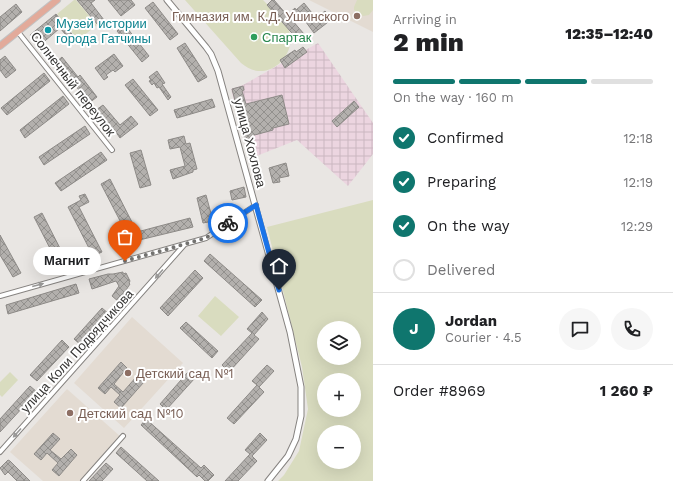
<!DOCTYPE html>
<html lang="en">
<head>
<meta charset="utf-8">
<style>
	body { margin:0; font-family:"Work Sans",sans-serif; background:#f6f6f6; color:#202124; height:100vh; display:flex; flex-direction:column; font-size:15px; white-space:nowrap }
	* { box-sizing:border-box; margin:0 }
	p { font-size:13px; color:#757577 }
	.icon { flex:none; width:22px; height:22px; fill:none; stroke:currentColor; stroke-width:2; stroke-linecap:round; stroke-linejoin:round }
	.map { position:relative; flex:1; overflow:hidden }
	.drawer { display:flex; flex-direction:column; background:#fff; width:300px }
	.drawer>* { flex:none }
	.buttons { position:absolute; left:317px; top:321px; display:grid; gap:8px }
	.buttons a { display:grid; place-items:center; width:44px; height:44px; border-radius:50%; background:#fff; box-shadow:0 4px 16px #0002; font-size:20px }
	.pin { position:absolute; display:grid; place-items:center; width:34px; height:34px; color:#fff; margin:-41px -17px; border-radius:50% 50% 50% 0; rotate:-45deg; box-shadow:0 0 4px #0007 }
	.pin .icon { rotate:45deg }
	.courier { position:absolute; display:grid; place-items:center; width:40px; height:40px; margin:-20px; border:3px solid #1a73e8; border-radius:50%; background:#fff; color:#222; box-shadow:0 1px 5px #0007 }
	.bubble { position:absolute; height:28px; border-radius:14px; background:#fff; box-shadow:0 4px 16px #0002; font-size:13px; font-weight:800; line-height:28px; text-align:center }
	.summary em { font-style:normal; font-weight:800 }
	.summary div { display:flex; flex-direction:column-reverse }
	.summary { display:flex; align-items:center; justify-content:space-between; height:68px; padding:0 20px }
	h1 { font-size:26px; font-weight:800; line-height:30px }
	.bar { display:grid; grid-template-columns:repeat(4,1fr); gap:6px 4px; align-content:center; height:48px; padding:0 20px }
	.bar i { height:5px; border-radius:3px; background:#e0e0e0 }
	.bar .current { background:#0f766e }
	.bar p { grid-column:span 4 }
	.line { display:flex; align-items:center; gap:10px; padding:0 20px; border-top:1px solid #e0e0e0 }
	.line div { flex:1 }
	.round { display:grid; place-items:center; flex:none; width:42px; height:42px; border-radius:21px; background:#f6f6f6 }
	ol { padding:0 20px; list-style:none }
	li { display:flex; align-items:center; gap:12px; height:44px }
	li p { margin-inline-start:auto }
	li .icon { padding:4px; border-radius:50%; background:#0f766e; color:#fff; stroke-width:4 }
	li:last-child { color:#757577 }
	li i { width:22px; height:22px; border:2px solid #e0e0e0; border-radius:50% }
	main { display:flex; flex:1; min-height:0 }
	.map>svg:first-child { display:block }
	.built { fill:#e3dbd2 }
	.industrial { fill:url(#industrial-grid) }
	.park { fill:#d9dcbf; fill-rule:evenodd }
	.building { fill:url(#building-cross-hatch); stroke:#8d8a87 }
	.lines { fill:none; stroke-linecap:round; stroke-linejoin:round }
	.minor-casing { stroke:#868380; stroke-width:6 }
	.tertiary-casing { stroke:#868380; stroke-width:7 }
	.primary-casing { stroke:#c2c2c2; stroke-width:8 }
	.minor { stroke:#fff; stroke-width:4 }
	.tertiary { stroke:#fff; stroke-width:5 }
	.primary { stroke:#e2aa9a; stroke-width:6 }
	.oneway { fill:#9a9998 }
	.done { stroke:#737270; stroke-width:4; stroke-dasharray:0 7.2 }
	.route { stroke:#1a73e8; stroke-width:5 }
	.education-dot { fill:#8d6e63; stroke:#fff; stroke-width:1.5 }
	.culture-dot { fill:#0f9aa8; stroke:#fff; stroke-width:1.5 }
	.leisure-dot { fill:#2e9e5b; stroke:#fff; stroke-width:1.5 }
	.labels { text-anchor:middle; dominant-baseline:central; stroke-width:4; stroke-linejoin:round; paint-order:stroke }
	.education-label { font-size:13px; fill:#785e54; stroke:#fff; text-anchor:start }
	.culture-label { font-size:13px; fill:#0d838f; stroke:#fff; text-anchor:start }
	.leisure-label { font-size:13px; fill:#27864d; stroke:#fff; text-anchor:start }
	.street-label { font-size:13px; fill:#343332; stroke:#fff }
</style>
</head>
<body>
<main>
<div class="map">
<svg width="373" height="481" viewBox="0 0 373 481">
	<defs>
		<pattern id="industrial-grid" width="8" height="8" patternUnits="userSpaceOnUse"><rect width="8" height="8" fill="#ecd5e0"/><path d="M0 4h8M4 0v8" fill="none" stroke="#cbb7c1"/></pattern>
		<pattern id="building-cross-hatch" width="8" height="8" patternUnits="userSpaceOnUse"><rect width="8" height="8" fill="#b3b0ad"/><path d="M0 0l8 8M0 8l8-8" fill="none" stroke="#92908d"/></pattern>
	</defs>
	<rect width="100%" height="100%" fill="#e9e6e3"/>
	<path class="built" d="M309,0H373V32Z
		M132,317L183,363L124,428L74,383Z
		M67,389L121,437L81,481H43L10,452Z"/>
	<path class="industrial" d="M318,43L373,123V154L348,186L297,140L249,159L231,89L243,85Z"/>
	<path class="park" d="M74,0H76L97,25L78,40L57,14Z
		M185,0H263C272,9 284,19 289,31C296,50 278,73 258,71C251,70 246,67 241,63Z
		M357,0H373V10L369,15L363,16L354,10V7Z
		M373,200V481H278L284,475L299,451L308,409L302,367L267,227ZM324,328H354V358H324ZM324,380H354V410H324ZM324,432H354V462H324Z
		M215,296L239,317L221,336L198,316Z
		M10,372L18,380L2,397L0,395V382Z"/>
	<path class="building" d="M77,0H95L91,3L104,20L98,25Z
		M108,0H131L135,5L121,16Z
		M272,0H274L287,15L295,8L296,10L304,3L316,18L325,11L332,19L314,33L300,14L292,20L304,34L298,40L267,5Z
		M153,2L178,34L170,40L145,8Z
		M16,4L22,12L0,31V17Z
		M56,14L75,38L71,41L60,28L39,46L30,35Z
		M124,24L149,56L142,62L117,31Z
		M185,43L207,77L198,82L177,48Z
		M303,47L307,52L285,68L280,60L295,50L296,52Z
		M114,54L123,66L115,72L113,70L106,75L108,77L104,80L95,68Z
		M5,56L16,70L6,78L0,70V60Z
		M62,57L78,77L80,75L97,97L89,103L72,81L71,83L55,63Z
		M157,71L165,83L162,84L171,97L168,100L159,87L157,88L154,83L152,85L149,81L151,80L149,77Z
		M44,73L50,81L7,115L1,108Z
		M133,79L158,110L150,116L125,85Z
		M243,86L244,90L242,91L246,104L282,95L289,124L273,128V130L251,136L252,138L245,140L232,89Z
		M63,96L69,104L25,138L20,130Z
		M212,99L215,107L177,118L174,110Z
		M354,101L359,107L337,127L332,121Z
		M103,105L120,125L131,116L138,124L120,138L113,128L111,129L96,110Z
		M85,126L90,134L44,165L39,157Z
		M184,136L186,144L190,143L197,169L193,170V172L173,179L170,170L185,166L180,147L170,149L168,140Z
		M141,150L151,185L140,188L130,153Z
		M101,152L107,160L61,191L55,183Z
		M286,163L289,176L279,178L280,182L273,183L269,168Z
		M110,179L137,232L190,218L193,227L131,242L101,184Z
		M244,187L246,197L232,200L230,191Z
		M85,194L89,202L79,207L102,252L93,256L68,207L81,200L79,196Z
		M206,195L213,221L203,223L197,198Z
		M42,213L67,262L59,266L34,217Z
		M0,235L21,273L13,277L0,255Z
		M210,254L262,300L255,307L204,261Z
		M195,270L203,278L168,316L160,308Z
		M123,272V274L126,273L130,281L129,283L130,284L124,293L122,299L119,302L112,296L119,286L116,281L92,289L89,279L108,274H113Z
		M76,284L79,293L8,314L6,305Z
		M102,308L109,314L81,345L74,339Z
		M262,312L268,319L254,335L259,339L229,372L222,365L252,333L247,329Z
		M186,322L218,351L212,358L180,328Z
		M62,340L69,347L37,381L30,375Z
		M121,362L127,368L114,384L123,392L137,376L144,382L121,408L114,402L120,395L111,387L105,394L98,388Z
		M267,365L274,371L259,387L264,392L234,424L227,418L257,385L252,381Z
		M188,372L195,378L166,410L160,404Z
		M30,386L37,392L0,432V419Z
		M146,419L201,468L204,465L214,475L208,481H205L199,475L197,477L141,425Z
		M53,433L60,439L50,450L61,459L71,449L77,455L59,476L52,470L58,463L47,453L41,460L34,454Z
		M260,433L267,440L252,456L257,461L238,481H225L250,454L245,450Z
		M121,447L159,481H147L116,453Z
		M8,460L10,461L30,481H17L8,472L5,475L0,468Z
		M106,463L113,469L102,481H89Z"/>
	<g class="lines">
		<defs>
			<path id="minor" d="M18,32L112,150
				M0,296L206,238L256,205
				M0,452L185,244
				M83,481L123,436"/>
			<path id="tertiary" d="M167,0L206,47L211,54L218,71L290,332L301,387V416L296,439L288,456L268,481"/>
			<path id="primary" d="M0,46L57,0"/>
		</defs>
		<use href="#minor" class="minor-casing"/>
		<use href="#tertiary" class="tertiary-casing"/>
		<use href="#primary" class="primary-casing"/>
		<use href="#minor" class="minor"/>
		<use href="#tertiary" class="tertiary"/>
		<use href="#primary" class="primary"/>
	</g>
	<defs><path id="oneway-solid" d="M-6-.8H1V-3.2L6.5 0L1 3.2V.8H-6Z"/></defs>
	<g class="oneway">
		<use href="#oneway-solid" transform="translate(159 274) rotate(131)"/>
		<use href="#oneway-solid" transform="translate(38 285) rotate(-15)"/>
		<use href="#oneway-solid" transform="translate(17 433) rotate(132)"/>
	</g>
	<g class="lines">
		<path class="done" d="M125,261L206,238L228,223"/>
		<path class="route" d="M228,223L256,205L279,290"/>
	</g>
	<g class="education-dot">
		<circle cx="357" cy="16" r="4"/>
		<circle cx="128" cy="373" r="4"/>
		<circle cx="70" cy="413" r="4"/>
	</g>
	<circle class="culture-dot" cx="48" cy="30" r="4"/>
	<circle class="leisure-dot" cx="254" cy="37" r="4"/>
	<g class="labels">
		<g class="education-label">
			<text x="349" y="16" text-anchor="end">Гимназия им. К.Д. Ушинского</text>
			<text x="136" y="373">Детский сад №1</text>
			<text x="78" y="413">Детский сад №10</text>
		</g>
		<g class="culture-label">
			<text x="56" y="23">Музей истории<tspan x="56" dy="15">города Гатчины</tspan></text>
		</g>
		<g class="leisure-label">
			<text x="262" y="37">Спартак</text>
		</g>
		<g class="street-label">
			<text transform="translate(73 84) rotate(52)">Солнечный переулок</text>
			<text transform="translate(250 143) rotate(75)">улица Хохлова</text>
			<text transform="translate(77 351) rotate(-48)">улица Коли Подрядчикова</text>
		</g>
	</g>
</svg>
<div class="buttons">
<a><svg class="icon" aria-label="layers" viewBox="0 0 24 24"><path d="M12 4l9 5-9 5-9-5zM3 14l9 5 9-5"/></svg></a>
<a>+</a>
<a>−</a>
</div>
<div class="pin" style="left:125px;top:261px;background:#ea580c"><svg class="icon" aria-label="bag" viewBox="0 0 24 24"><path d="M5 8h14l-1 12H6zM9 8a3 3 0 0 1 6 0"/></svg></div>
<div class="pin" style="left:279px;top:290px;background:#1f2937"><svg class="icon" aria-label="home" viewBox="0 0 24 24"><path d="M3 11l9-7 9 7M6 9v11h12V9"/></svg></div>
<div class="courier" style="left:228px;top:223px"><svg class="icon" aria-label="bike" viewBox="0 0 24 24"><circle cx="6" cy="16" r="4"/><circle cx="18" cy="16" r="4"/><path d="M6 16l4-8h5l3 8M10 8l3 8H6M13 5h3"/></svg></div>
<div class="bubble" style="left:33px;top:247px;width:68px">Магнит</div>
</div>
<section class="drawer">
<div class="summary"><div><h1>2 min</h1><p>Arriving in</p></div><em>12:35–12:40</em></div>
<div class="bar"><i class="current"></i><i class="current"></i><i class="current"></i><i></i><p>On the way · 160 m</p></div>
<ol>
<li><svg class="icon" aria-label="check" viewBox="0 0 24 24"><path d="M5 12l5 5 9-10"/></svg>Confirmed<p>12:18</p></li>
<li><svg class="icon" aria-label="check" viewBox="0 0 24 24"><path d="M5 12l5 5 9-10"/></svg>Preparing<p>12:19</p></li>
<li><svg class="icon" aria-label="check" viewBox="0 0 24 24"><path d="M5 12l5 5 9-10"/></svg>On the way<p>12:29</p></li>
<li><i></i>Delivered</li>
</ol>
<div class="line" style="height:72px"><b class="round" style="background:#0f766e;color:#fff">J</b><div><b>Jordan</b><p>Courier · 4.5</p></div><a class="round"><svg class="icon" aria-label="chat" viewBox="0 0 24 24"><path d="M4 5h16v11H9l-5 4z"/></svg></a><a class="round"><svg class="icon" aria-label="phone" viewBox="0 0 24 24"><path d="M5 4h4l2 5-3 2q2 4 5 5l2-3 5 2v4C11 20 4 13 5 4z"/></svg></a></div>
<div class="line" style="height:52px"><div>Order #8969</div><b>1 260 ₽</b></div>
</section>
</main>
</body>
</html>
